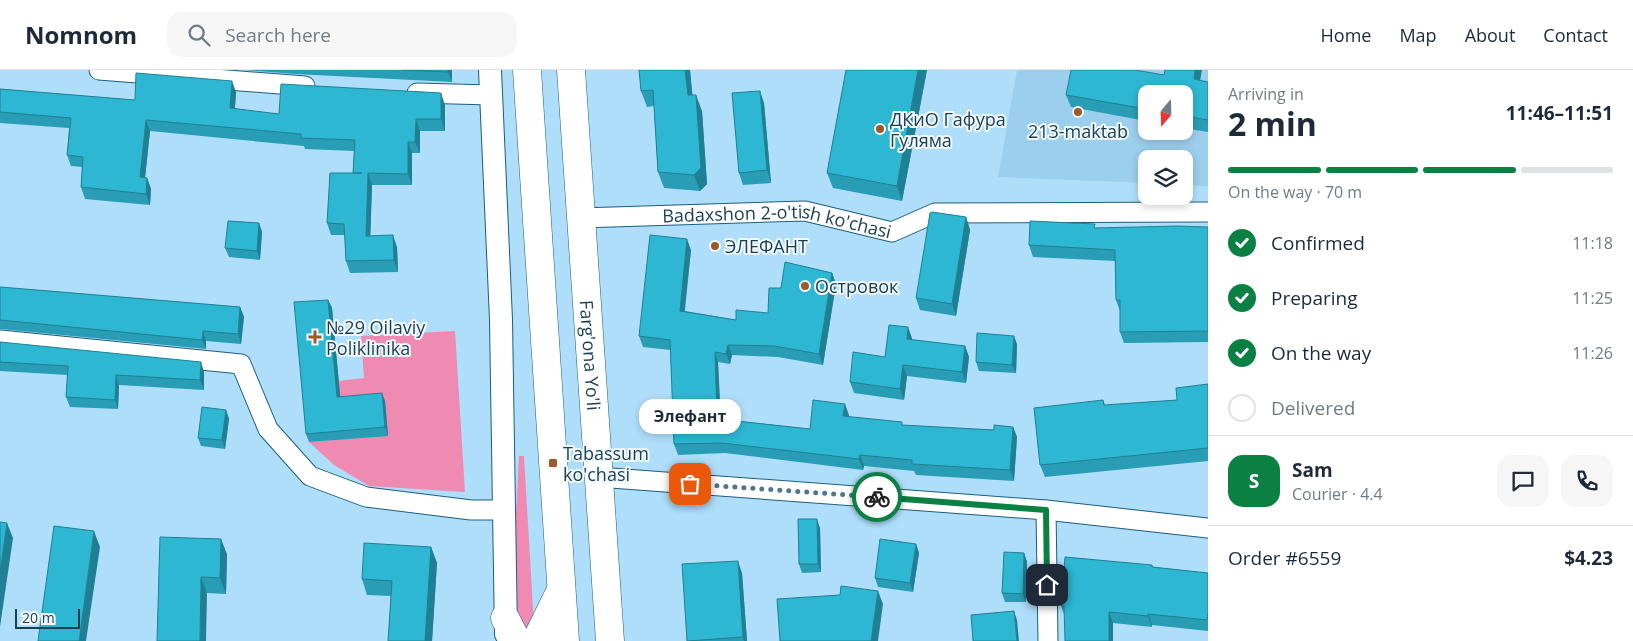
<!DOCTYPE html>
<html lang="en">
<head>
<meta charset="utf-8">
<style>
	body { margin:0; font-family:"Open Sans",sans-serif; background:#f6f6f7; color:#1f2937; height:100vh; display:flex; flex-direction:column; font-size:19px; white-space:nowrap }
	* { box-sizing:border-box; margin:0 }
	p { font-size:16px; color:#747a83 }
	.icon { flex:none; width:28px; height:28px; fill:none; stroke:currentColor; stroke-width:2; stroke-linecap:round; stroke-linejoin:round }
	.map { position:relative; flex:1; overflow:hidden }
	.panel { display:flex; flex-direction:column; background:#fff; width:425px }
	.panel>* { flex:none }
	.needle { width:32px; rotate:199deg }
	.fabs { position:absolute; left:1138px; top:15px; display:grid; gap:10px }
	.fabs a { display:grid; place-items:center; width:55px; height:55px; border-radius:10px; background:#fff; box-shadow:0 2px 8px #0003; font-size:25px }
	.scale { position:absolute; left:15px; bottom:12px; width:65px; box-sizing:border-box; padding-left:5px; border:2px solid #1b3e51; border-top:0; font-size:14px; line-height:18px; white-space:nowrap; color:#1b3e51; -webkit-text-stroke:4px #f1f9fe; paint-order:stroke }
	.pin { position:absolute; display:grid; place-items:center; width:42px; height:42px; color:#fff; margin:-21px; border-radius:10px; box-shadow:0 2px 8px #0006 }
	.courier { position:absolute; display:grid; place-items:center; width:50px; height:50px; margin:-25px; border:4px solid #0b8043; border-radius:50%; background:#fff; color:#222; box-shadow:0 1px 6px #0007 }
	.bubble { position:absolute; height:35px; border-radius:15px; background:#fff; box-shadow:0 2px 8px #0003; font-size:16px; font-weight:700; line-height:35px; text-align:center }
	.summary em { font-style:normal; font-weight:700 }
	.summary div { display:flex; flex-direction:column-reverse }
	.summary { display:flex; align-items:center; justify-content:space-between; height:85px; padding:0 20px }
	h1 { font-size:32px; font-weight:700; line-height:38px }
	.bar { display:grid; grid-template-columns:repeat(4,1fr); gap:8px 5px; align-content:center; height:60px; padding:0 20px }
	.bar i { height:6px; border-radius:4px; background:#e0e1e3 }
	.bar .selected { background:#0b8043 }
	.bar p { grid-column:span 4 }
	.line { display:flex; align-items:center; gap:12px; padding:0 20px; border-top:1px solid #e0e1e3 }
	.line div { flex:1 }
	.round { display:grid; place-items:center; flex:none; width:52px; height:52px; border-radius:15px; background:#f6f6f7 }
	ol { padding:0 20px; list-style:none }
	li { display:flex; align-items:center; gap:15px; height:55px }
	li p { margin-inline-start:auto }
	li .icon { padding:5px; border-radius:50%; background:#0b8043; color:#fff; stroke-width:4 }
	li:last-child { color:#747a83 }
	li i { width:28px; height:28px; border:2px solid #e0e1e3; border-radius:50% }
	header { display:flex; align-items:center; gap:30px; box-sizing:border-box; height:70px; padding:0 25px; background:#fff; border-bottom:1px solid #e0e1e3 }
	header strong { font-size:24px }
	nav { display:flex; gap:28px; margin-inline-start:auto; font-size:18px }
	.search { width:350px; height:45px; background:#f6f6f7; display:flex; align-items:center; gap:12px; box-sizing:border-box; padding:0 18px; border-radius:15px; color:#747a83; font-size:19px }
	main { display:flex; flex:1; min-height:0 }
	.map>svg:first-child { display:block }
	.built { fill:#9ccfed; fill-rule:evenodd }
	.grass { fill:#ef8ab3 }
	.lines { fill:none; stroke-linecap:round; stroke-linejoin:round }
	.minor-casing { stroke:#1b5e7f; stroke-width:21 }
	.tertiary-casing { stroke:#1b5e7f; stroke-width:24 }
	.primary-casing { stroke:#1b5e7f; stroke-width:29 }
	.minor { stroke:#fff; stroke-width:19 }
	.tertiary { stroke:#fff; stroke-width:22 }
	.primary { stroke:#fff; stroke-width:28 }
	.wall { fill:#289db5 }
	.shaded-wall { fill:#208093 }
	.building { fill:#2eb7d2; stroke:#208093 }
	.done { stroke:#4f768c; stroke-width:5; stroke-dasharray:0 9 }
	.route { stroke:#0b8043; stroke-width:6 }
	.poi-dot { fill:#9c5a28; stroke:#f1f9fe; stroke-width:2 }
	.labels { text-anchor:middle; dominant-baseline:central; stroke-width:4; stroke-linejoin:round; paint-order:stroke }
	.poi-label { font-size:18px; fill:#1b3e51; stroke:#f1f9fe; text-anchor:start }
	.street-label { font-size:18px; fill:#1b3e51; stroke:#f1f9fe }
</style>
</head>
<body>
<header>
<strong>Nomnom</strong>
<div class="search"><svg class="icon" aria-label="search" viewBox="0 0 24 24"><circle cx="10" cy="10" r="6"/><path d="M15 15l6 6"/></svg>Search here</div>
<nav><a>Home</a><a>Map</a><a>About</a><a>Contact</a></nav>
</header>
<main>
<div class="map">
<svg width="1208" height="571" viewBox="0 0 1208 571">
	<rect width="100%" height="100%" fill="#afdefb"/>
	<path class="built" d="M1017,0H1208V116L1184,115V89H1146V113L998,107ZM1146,24H1184V61H1146Z"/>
	<path class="grass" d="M455,261L465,422L369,416L334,395L309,372L388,365L341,335L338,311L364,308L361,266Z
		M519,386H524L534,556L530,562L518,557L515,462Z"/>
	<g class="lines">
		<defs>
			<g id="minor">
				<path d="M99,0L305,16"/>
				<path d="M417,23L491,25"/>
				<path id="s1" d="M580,148L805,141L892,162L935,143L1208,142"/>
				<path d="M0,270L241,294L268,359L310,406L366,427L471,440H503"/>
				<path d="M597,407L1046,440L1208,458"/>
				<path d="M1046,440L1048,571"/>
			</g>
			<path id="tertiary" d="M490,0L501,250L506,564"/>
			<g id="primary">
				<path d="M527,0L565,571"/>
				<path id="s2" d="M571,0L610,571"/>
				<path d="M505,548L517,571"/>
				<path d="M536,571L561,520"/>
			</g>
		</defs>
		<use href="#minor" class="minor-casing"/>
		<use href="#tertiary" class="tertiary-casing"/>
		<use href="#primary" class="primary-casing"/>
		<use href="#minor" class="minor"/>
		<use href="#tertiary" class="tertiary"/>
		<use href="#primary" class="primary"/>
	</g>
	<path class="wall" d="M245,0H452V12L295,4Z
		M639,0H690L692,25L702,41L707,114L700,121L664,118L658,102L654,36L647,37L641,21Z
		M846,0H927L902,131L833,118L827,103Z
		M1164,5L1208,12V62L1184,58V24H1146V51L1071,37L1066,25Z
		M0,19L135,30L236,22L235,39L279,44L445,35V61H420V83H412V115H372L370,166L397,177L398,202L350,203L346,191L345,165H331L327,153L353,103L354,81L305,79L304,76L150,61L145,107L147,108L151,119L150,135L85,129L81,117L82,97L71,96L67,85L69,58L0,53Z
		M764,33L771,113L743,115L739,103Z
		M966,147L970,160L956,246L920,240L916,228Z
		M259,153L262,162L260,190L229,187L225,178Z
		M1208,157V272L1124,273L1120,262V241L1116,230L1115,191L1033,187L1029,175L1096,158Z
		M691,180L685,241L736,250L768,243L781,218L832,203L836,214L823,295L778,287L732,285L730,294L718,292L721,349L810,359L849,345V347L903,355L994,360L1013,357L1017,367L1014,411L916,405L914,401L864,396L863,400L725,383L678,385L674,374L671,280L643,277L639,266Z
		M0,217L49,221L240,237L244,247L241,274L206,271V279L0,259Z
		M328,230L332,238L340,326L385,331L388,366L309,372L306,364Z
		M912,268V270L965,276L969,287L966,313L907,306L904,330L854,323L850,312Z
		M0,272L204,302V320L119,315L118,339L70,337L66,327L68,305L0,301Z
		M1017,274L1016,303L979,301L976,292Z
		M1208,314V391L1045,407L1040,395L1103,330L1105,335L1177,330Z
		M226,340L229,349L225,379L201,376L198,368Z
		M820,458L821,502L802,503L799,494Z
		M160,467L227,484L226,524L207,523Z
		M916,474L919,483L913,522L878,517L875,508Z
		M431,477L437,493L432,571H388L391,526L367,525L362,509Z
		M1024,483L1027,492L1026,532H1005L1002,523Z
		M1152,495L1153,497L1208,503V561L1152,555V557L1113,553L1064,544L1061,536Z
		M742,503L747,571H687Z"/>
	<path class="shaded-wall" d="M448,0H452V12L448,2Z
		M685,0H690L694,41L688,25Z
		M918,0H927L902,131L897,116Z
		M1195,0H1202L1198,22L1194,9Z
		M232,11L236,22L234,49L230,38Z
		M760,21L764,33L771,113L767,100Z
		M441,23L445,35V61L441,49Z
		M696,25L702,41L707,114L700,121L694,105Z
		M416,49L420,61V83L415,72Z
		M146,50L150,61L144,118L140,107Z
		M408,72L412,83V115L408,104Z
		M368,103L372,115L370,178L366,166Z
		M147,108L151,119L150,135L146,124Z
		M966,147L970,160L956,246L952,234Z
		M259,153L262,162L260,190L257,181Z
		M393,165L397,177L398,202L394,190Z
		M687,169L691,180L683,251L680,241Z
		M832,203L836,214L823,295L819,284Z
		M328,230L332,238L341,335L337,327Z
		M240,237L244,247L241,274L238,264Z
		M908,257L912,268L911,280L907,269Z
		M203,261L206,271V279L202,270Z
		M1014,266L1017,274L1016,303L1012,295Z
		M728,275L732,285L730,294L726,284Z
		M965,276L969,287L966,313L962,302Z
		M715,282L718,292L721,360L717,349Z
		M201,292L204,302V320L200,310Z
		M903,295L907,306L904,330L900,319Z
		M116,305L119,315L118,339L115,330Z
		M382,323L385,331L388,366L385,357Z
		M845,334L849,345L847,357L843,346Z
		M226,340L229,349L225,379L222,370Z
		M1013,357L1017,367L1014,411L1010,400Z
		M860,385L864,396L863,400L859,389Z
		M817,449L820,458L821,502L818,494Z
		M7,453L13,468L0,557V502Z
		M94,461L100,477L86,571H79Z
		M221,469L227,484L226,524L220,508Z
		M916,474L919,483L913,522L910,513Z
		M431,477L437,493L432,571H425Z
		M1024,483L1027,492L1026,532L1023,524Z
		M738,491L742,503L747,571H744L743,567Z
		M201,507L207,523L206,571H200Z
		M878,521L883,534L878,571H871Z
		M1014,541L1017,550L1019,571H1017Z
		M1109,542L1113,553V571H1109Z
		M1148,544L1152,555V557L1148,546Z"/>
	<path class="building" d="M402,0H448V2Z
		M639,0H685L688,25H696L701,98L694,105L658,102L653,20L641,21Z
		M846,0H918L897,116L827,103Z
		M1071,0H1135L1164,5L1165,0H1195L1194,9L1208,12V50L1184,46V24H1146V39L1066,25Z
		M136,3L232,11L230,38L279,44L281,14L441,23V49H416L415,72H408V104L368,103L366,166L393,165L394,190L346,191L344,154L327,153L330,103H362H353L355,70L301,68V64L146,50L140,107L147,108L146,124L81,117L83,87L67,85L71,48L0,42V19L135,30Z
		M760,21L767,100L739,103L732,23Z
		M932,142L966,147L952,234L916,228L930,143Z
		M228,151L259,153L257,181L225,178Z
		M1030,151L1095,154L1094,158L1178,156L1208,157V261L1120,262V230H1116L1115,180L1029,175Z
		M650,165L687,169L680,241L736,250V240L768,243L769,218H781L785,192L832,203L819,284L774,276L728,275L726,284L715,282L717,349L810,359L813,330L845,334L843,346L902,352V355L994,360V355L1013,357L1010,400L912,394V390L860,385L859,389L722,373L674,374L670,270L639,266Z
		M0,217L49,221L240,237L238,264L203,261L202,270L0,250Z
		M328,230L337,327L382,323L385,357L306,364L294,232Z
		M889,255L908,257L907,269L965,276L962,302L903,295L900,319L850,312L853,282L885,287Z
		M977,263L1014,266L1012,295L976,292Z
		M0,272L201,292L200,310L116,305L115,330L66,327L68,296L0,292Z
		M1208,314V378L1040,395L1034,338L1103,330L1104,335L1177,330L1176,318Z
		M202,337L226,340L222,370L198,368Z
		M798,449H817L818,494H799Z
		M0,452L7,453L0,502Z
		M54,456L94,461L79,571H38Z
		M160,467L221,469L220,508L201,507L200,571H157Z
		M880,469L916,474L910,513L875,508Z
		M364,473L431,477L425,571H388L392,511L362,509Z
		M1004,482L1024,483L1023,524L1002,523Z
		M1065,487L1152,495V497L1208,503V543L1207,550L1148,544V546L1109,542V571H1065L1064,536H1061Z
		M738,491L743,567L687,571L682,494Z
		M841,516L878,521L871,571H780L777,529L840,525Z
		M1014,541L1017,571H973L971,545Z"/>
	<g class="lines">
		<path class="done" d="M690,414L877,427"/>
		<path class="route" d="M877,427L1046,440L1047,515"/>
	</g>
	<g class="poi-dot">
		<circle cx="1078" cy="42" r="5"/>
		<circle cx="880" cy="59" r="5"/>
		<circle cx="715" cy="176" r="5"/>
		<circle cx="805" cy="216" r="5"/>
		<path d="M312.5 259.5h5v5h5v5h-5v5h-5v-5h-5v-5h5z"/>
		<rect x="548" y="388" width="10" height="10" rx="2.5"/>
	</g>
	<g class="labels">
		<g class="poi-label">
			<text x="890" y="49">ДКиО Гафура<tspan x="890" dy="21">Гуляма</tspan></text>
			<text x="1078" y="61" text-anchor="middle">213-maktab</text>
			<text x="725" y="176">ЭЛЕФАНТ</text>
			<text x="815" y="216">Островок</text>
			<text x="326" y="257">№29 Oilaviy<tspan x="326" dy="21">Poliklinika</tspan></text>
			<text x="563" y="383">Tabassum<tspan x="563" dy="21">ko'chasi</tspan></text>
		</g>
		<g class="street-label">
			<text stroke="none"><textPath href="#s1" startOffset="198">Badaxshon 2-o'tish ko'chasi</textPath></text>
			<text stroke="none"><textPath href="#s2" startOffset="286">Farg'ona Yo'li</textPath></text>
		</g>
	</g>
</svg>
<div class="fabs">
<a><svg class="needle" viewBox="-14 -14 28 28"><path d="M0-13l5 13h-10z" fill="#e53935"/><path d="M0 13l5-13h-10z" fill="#747a83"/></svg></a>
<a><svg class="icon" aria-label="layers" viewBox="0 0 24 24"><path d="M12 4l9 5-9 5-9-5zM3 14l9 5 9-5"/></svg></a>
</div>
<div class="scale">20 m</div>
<div class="pin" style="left:690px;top:414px;background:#ea580c"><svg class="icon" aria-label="bag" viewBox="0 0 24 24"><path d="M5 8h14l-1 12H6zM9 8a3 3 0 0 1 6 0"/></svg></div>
<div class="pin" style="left:1047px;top:515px;background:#1f2937"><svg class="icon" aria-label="home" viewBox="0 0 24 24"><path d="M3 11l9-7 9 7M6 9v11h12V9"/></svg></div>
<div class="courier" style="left:877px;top:427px"><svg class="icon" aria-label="bike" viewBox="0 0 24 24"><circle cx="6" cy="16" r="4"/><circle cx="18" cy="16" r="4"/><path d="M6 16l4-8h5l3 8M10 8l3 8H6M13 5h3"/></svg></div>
<div class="bubble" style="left:639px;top:329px;width:102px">Элефант</div>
</div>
<section class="panel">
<div class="summary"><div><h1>2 min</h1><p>Arriving in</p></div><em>11:46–11:51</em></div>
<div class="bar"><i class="selected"></i><i class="selected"></i><i class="selected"></i><i></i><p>On the way · 70 m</p></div>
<ol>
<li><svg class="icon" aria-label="check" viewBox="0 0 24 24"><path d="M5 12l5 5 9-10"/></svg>Confirmed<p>11:18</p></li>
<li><svg class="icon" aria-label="check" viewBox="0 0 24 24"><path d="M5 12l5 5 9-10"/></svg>Preparing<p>11:25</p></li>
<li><svg class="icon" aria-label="check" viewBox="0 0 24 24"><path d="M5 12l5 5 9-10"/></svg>On the way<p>11:26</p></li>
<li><i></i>Delivered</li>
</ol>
<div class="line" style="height:90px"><b class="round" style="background:#0b8043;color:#fff">S</b><div><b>Sam</b><p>Courier · 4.4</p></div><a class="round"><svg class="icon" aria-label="chat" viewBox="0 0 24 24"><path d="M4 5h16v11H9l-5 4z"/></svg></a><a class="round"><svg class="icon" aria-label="phone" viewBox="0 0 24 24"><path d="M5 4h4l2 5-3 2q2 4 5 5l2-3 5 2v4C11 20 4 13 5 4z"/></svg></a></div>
<div class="line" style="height:65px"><div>Order #6559</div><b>$4.23</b></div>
</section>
</main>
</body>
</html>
